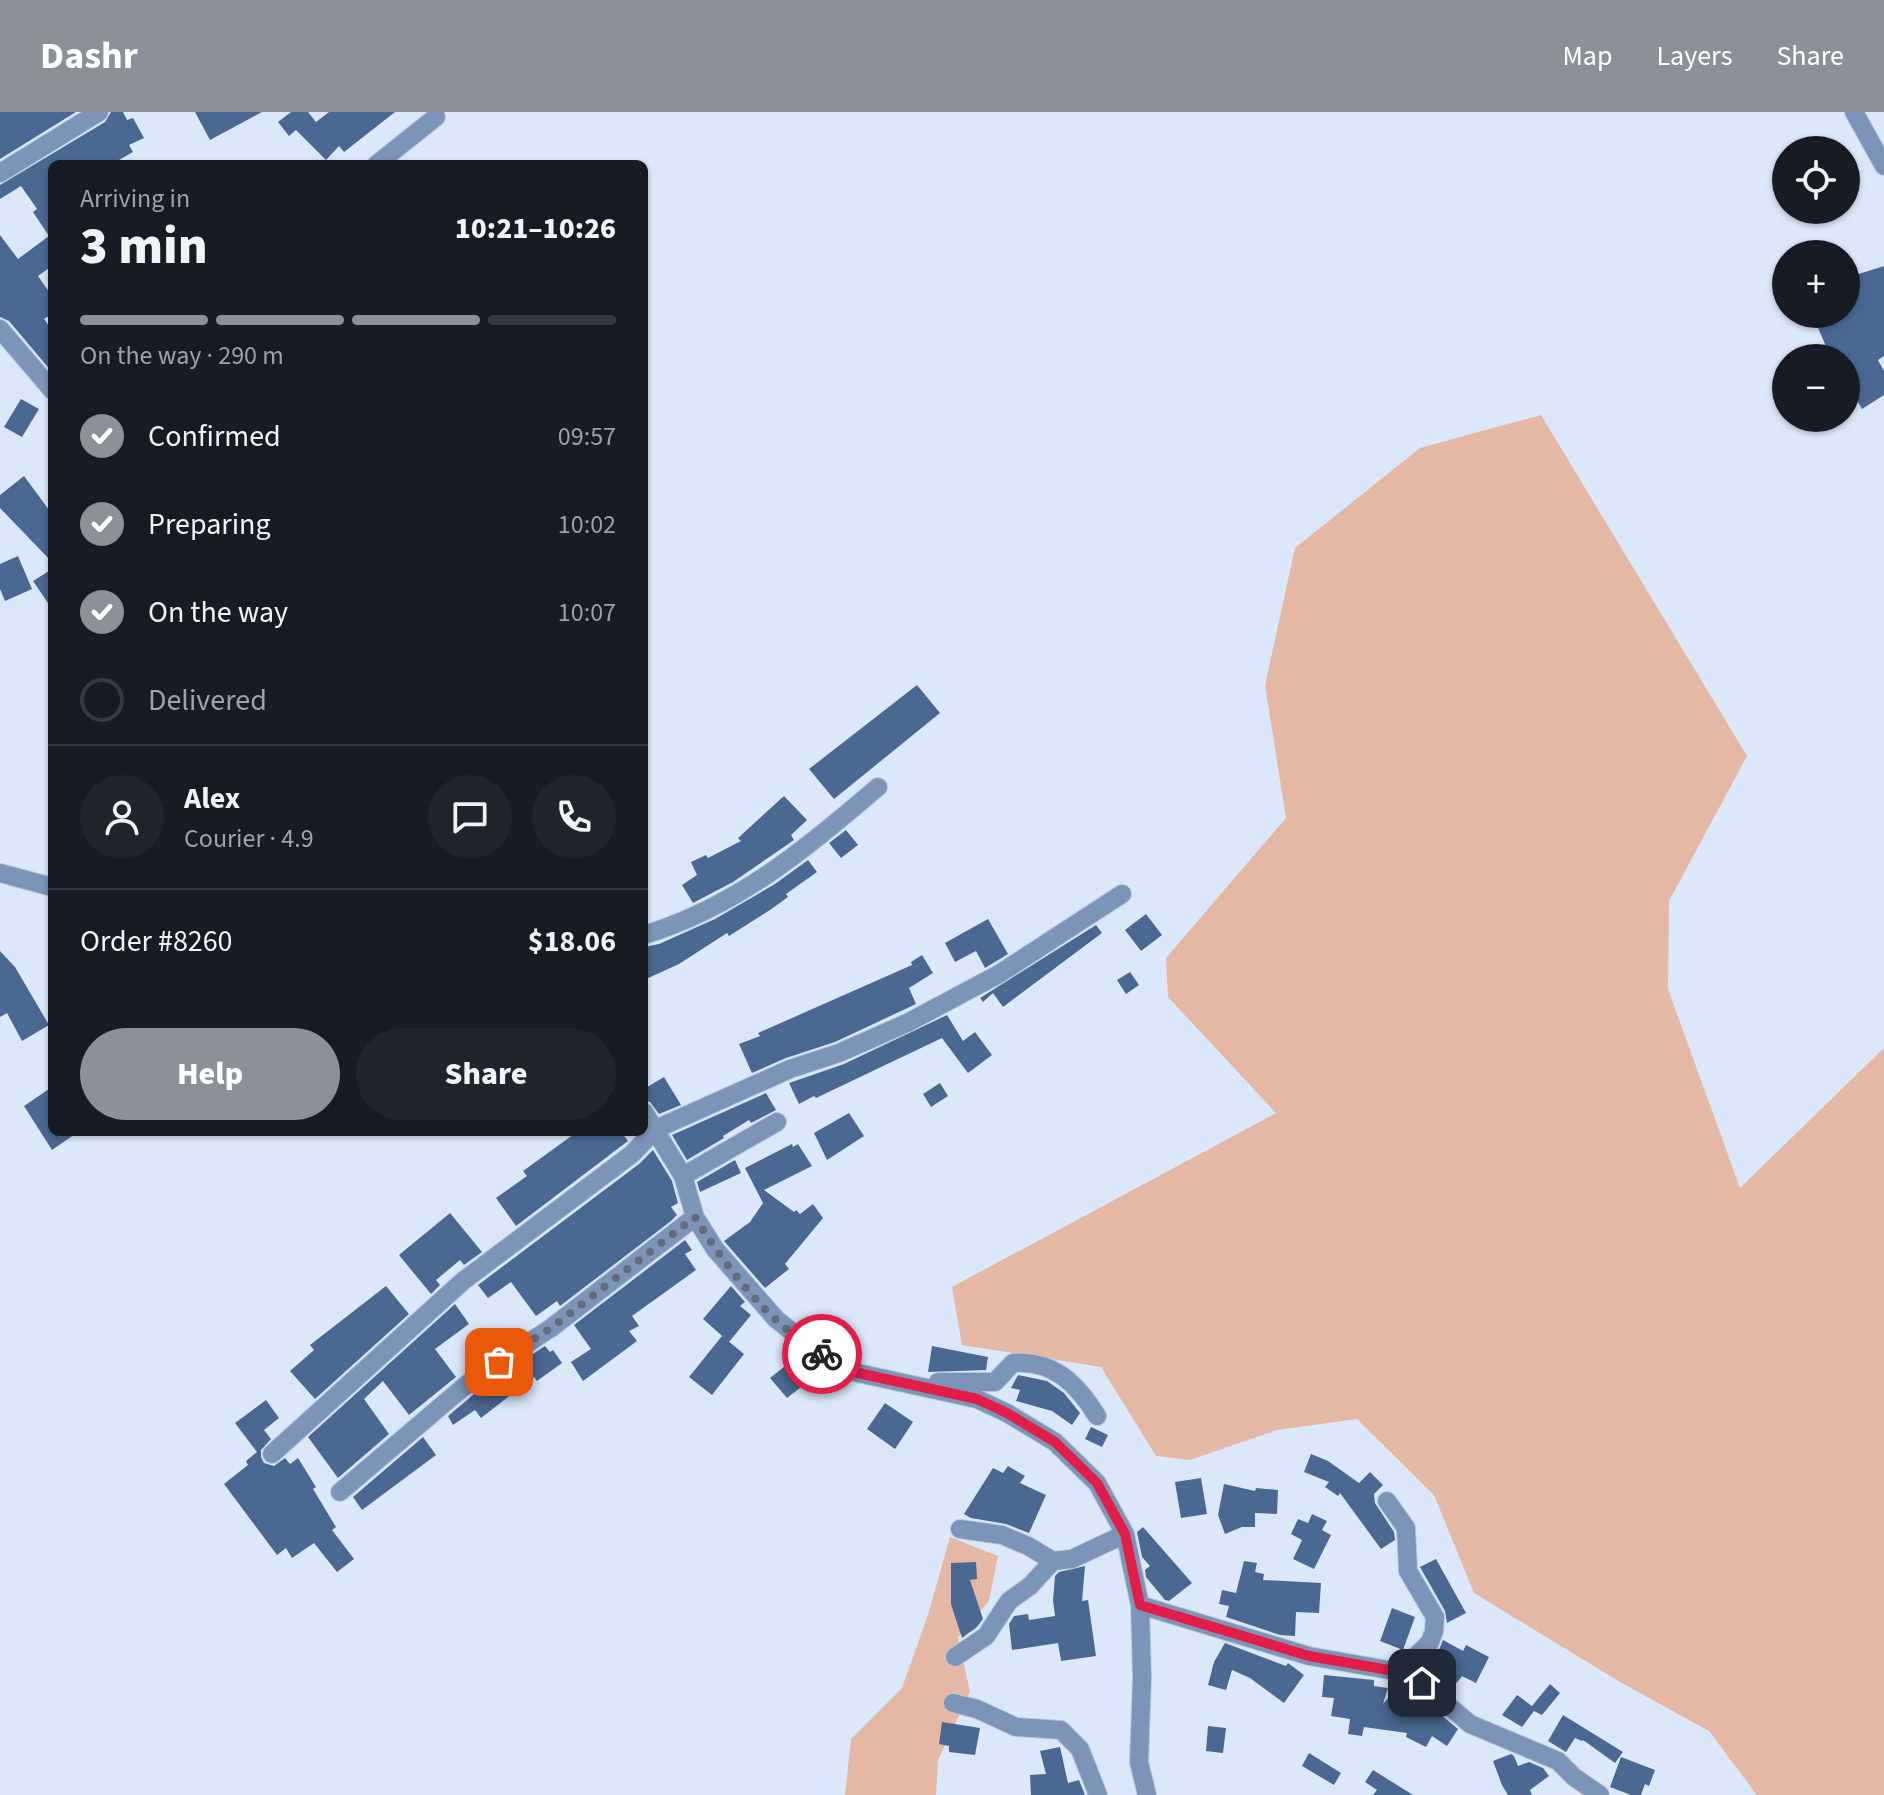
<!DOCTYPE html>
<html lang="en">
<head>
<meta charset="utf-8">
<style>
	body { margin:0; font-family:"Source Sans 3",sans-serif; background:#20242c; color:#f1f3f6; height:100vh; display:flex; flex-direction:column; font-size:30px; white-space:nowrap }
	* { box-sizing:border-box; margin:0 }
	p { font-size:26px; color:#9ea1a6 }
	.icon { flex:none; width:44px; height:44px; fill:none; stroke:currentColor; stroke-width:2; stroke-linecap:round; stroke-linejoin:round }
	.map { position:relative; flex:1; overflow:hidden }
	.panel { position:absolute; left:48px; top:48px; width:600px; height:976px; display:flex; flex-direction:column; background:#171b24; border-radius:12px; box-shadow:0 2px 6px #0004 }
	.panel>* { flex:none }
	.tools { position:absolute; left:1772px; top:24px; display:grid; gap:16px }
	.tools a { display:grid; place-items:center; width:88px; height:88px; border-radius:50%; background:#171b24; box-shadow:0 2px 6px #0004; font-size:40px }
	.pin { position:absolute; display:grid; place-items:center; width:68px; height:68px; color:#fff; margin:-34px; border-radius:16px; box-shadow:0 4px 12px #0006 }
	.courier { position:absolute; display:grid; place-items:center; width:80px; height:80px; margin:-40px; border:6px solid #e11d48; border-radius:50%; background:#fff; color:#222; box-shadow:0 2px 10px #0007 }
	.overview em { font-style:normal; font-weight:800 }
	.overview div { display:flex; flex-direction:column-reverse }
	.overview { display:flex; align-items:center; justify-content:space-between; height:136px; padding:0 32px }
	h1 { font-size:52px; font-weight:800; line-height:60px }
	.bar { display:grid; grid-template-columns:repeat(4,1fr); gap:12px 8px; align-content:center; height:96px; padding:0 32px }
	.bar i { height:10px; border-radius:6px; background:#363941 }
	.bar .current { background:#8c9099 }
	.bar p { grid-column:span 4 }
	.line { display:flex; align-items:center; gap:20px; padding:0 32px; border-top:2px solid #363941 }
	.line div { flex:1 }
	.round { display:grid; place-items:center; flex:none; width:84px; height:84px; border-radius:42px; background:#20242c }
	ol { padding:0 32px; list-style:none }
	li { display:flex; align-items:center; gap:24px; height:88px }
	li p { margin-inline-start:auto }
	li .icon { padding:8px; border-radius:50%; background:#8c9099; color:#fff; stroke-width:4 }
	li:last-child { color:#9ea1a6 }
	li i { width:44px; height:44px; border:4px solid #363941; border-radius:50% }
	.cta { display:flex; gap:16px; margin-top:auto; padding:16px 32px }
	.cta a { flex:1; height:92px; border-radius:48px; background:#8c9099; color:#fff; font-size:32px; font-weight:800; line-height:92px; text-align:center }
	.cta a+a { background:#20242c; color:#f1f3f6 }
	header { display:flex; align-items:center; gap:48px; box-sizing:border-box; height:112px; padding:0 40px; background:#8c9099; color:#fff }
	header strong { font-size:38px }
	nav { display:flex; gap:44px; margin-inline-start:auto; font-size:28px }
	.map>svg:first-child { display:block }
	.green { fill:#e4b8a4 }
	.building { fill:#4b6892 }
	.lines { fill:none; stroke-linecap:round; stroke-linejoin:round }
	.minor-casing { stroke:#bac6d6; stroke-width:20 }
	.minor { stroke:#7b94b8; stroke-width:18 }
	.done { stroke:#636c78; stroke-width:8; stroke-dasharray:0 14.4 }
	.route { stroke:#e11d48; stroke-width:10 }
</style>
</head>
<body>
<header>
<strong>Dashr</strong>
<nav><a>Map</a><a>Layers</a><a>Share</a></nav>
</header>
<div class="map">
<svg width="1884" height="1683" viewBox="0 0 1884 1683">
	<rect width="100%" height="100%" fill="#dbe8fa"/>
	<path class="green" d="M1541,303L1747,644L1669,789L1668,877L1740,1076L1884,936V1683H1757L1709,1619L1620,1570L1474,1481L1434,1383L1357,1307L1277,1318L1190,1348L1156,1344L1101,1255L962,1233L952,1175L1276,1001L1168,885L1166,846L1286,706L1265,573L1295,436L1420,336Z
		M950,1425L998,1444L989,1489L958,1525L970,1580L938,1648L936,1683H845L851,1627L902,1576L928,1503Z"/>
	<path class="building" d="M0,0H76L0,47Z
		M111,0H123L127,8L133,6L144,26L129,33L133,40L112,52H52V154L38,164L52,184V202L44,207L52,218V260L9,209L0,205V123L18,147L49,124L33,100L37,97L21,74L0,87V73L105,10Z
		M195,0H262L210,28Z
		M291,0H308L316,10L329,0H395L344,40L339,34L326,48L296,18L289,24L278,10Z
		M1884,154V244L1878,248L1884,259V283L1862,297L1846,270V246H1831L1812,202H1846V166Z
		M21,287L39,297L22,325L4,315Z
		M24,364L52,402V450L0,396V383Z
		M18,444L32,477L5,489L0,477V452Z
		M52,457V497L33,469Z
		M917,573L940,601L834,687L809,657Z
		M784,684L807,708L791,723L794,728L733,770L693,791L682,773L697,763L691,750L706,743L708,746L741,729L738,726Z
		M846,718L858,733L841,746L829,731Z
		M808,748L817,760L786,782L788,785L770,798L729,824L727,821L679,852L644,868V835L659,832L715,807L775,772Z
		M1146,802L1162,823L1141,839L1125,818Z
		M988,807L1008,842L985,856L976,839L955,850L945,831Z
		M1096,813L1102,821L1003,895L993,881L983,890L980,886Z
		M0,839L15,855L49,913L22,929L7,901L0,905Z
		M922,843L933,861L909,876L916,892L835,930L786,946L752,961L739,932L760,924L758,921L912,853L911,850Z
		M1130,860L1139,873L1126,882L1117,868Z
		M947,903L963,929L975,920L992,943L968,961L942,926L816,986L814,984L799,992L789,971L844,952Z
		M664,965L681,993L659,1002L650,990L644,988V977Z
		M940,971L948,984L931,995L923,982Z
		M52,975V1020H78L52,1038L24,994Z
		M766,981L776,998L751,1011L749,1008L723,1024L724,1026L687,1048L672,1023Z
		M849,1001L864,1024L827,1048L814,1021Z
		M577,1020H621L628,1029L516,1114L496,1086L527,1064L523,1059Z
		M792,1032L793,1035L798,1032L812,1054L764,1078L794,1100L796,1098L800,1102L813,1092L823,1106L785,1152L789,1157L765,1176L724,1129L750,1110L763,1091L745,1056Z
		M653,1038L672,1069L678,1091L671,1095L677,1103L671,1109L560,1194L557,1189L536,1204L511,1170L488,1186L478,1173L639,1052Z
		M735,1048L741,1061L700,1080L697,1070Z
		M450,1101L482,1140L464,1153L460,1148L436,1168L440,1173L431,1182L399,1143Z
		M685,1128L692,1138L685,1142L696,1158L632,1204L639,1214L629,1219L637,1229L583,1269L571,1250L591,1237L574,1213Z
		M386,1174L409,1202L315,1287L290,1259L314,1238L310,1233Z
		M731,1174L745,1190L740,1194L751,1203L729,1230L703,1207Z
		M455,1192L469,1212L435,1237L456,1265L409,1303L383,1269L364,1287L389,1322L338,1366L308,1325Z
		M722,1224L744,1242L712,1283L689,1265Z
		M545,1234L550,1240L553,1238L562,1251L537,1269L534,1265L481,1306L475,1298L453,1313L448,1304L480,1277Z
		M932,1234L988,1245L986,1258L928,1260Z
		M789,1251L806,1271L787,1286L770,1266Z
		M1018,1263L1047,1269L1064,1281L1080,1301L1072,1313L1052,1299L1016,1289L1020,1278L1011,1276Z
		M266,1288L279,1306L264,1318L271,1327L261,1338V1345L264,1351L274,1354L285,1346L290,1352L298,1346L316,1375L313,1377L336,1415L332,1418L354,1447L337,1460L314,1431L292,1446L286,1436L277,1443L224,1372L248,1353L246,1349L257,1340L235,1311Z
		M885,1291L913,1310L895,1337L867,1317Z
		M1091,1315L1108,1323L1102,1335L1085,1327Z
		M423,1325L436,1343L362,1398L353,1385Z
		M1311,1342L1328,1349L1359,1371L1370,1360L1383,1373L1374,1382L1375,1391L1394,1420L1395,1428L1381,1437L1340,1381L1338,1384L1325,1375L1329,1370L1304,1360Z
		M1008,1354L1025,1364L1020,1371L1046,1383L1029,1421L1006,1412L971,1406L964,1402L993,1356L1003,1361Z
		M1201,1366L1207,1402L1181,1406L1175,1370Z
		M1224,1372L1255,1379L1256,1376L1278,1378L1277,1402L1255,1401V1415H1242L1225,1422L1218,1403Z
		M1312,1402L1327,1409L1322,1418L1331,1423L1314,1457L1293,1447L1302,1428L1291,1422L1298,1407L1308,1411Z
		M1143,1415L1192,1471L1169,1489L1165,1488L1146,1465L1145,1458L1150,1454L1142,1445L1137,1420Z
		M1436,1447L1466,1501L1447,1511L1445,1499L1420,1455Z
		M1244,1449L1257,1451L1255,1460L1264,1462L1263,1468L1321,1471L1319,1501L1296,1500L1295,1524L1280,1523L1226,1505L1229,1494L1219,1492L1222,1478L1236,1481Z
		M976,1450L977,1467L970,1468L983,1507L977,1515L962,1526L951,1492V1451Z
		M1085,1454L1082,1489L1088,1488L1096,1544L1061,1549L1058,1531L1012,1538L1009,1512L1014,1504L1028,1502L1029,1508L1055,1504L1053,1488L1055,1464L1059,1460Z
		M1392,1496L1415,1505L1403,1538L1380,1529Z
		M1443,1528L1463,1539L1466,1533L1489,1545L1476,1571L1462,1564L1450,1579L1420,1557L1439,1538Z
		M1225,1531L1286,1554L1288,1551L1304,1563L1284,1591L1250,1566L1232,1558L1226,1578L1208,1573L1214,1550Z
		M1324,1563L1374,1568V1574L1388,1576L1383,1592L1388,1586L1428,1592L1458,1617L1447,1634L1432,1624L1426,1635L1406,1625L1407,1621L1364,1615L1362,1624L1348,1622L1350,1607L1331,1604L1334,1586L1322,1585Z
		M1550,1572L1560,1581L1542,1603L1534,1599L1522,1615L1502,1603L1517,1583L1532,1594Z
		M1563,1603L1623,1640L1615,1651L1583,1628L1582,1629L1575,1626L1566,1640L1548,1629Z
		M942,1610L980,1616L975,1643L949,1640V1634L939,1632Z
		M1208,1614L1226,1616L1223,1641L1206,1639Z
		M1060,1635L1068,1671L1079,1668L1085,1683H1031L1030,1663L1046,1662L1040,1639Z
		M1309,1641L1341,1661L1334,1673L1302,1654Z
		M1511,1642L1514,1644L1518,1654L1529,1650L1543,1656L1549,1664L1530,1678L1532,1683H1508L1502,1673L1493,1649Z
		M1621,1645L1655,1658L1649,1674L1645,1672L1641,1683H1631L1610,1675Z
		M1373,1658L1413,1683H1373L1377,1678L1365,1670Z"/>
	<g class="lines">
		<defs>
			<path id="minor" d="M1854,0L1884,54
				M377,52L436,5
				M0,61L99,0
				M0,217L52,278
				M0,761L52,775
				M644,823C736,795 806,737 878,675
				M644,1000L683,1064L695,1105L715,1137L776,1207L816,1239L858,1261L977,1287L1007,1301L1055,1330L1097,1371L1125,1422L1140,1493L1142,1566L1139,1650L1147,1683
				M683,1064L777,1010
				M938,1270H995L1013,1251C1054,1248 1077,1272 1097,1304
				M272,1342L463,1169L632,1042L656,1017L790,957L839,941L907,911L999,862L1122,782
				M340,1380L473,1267L551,1216L695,1105
				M1387,1389L1406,1416L1408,1459L1435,1505L1434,1519L1430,1530L1400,1560
				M960,1417L1002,1423L1028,1434L1053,1449L1072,1447L1125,1422
				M1140,1493L1309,1544L1400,1560L1422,1571L1470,1612L1558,1649L1574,1665L1600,1683
				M955,1545L986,1524L1009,1489L1030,1474L1053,1449
				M953,1591L977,1597L1016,1615L1061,1618L1080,1637L1098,1683"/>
		</defs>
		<use href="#minor" class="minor-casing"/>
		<use href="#minor" class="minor"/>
	</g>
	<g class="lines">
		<path class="done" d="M499,1250L551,1216L695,1105C724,1153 772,1215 822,1242"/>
		<path class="route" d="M822,1242L858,1261L977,1287L1007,1301L1055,1330L1097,1371L1125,1422L1140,1493L1309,1544L1400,1560L1422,1571"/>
	</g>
</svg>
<div class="tools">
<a><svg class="icon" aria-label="locate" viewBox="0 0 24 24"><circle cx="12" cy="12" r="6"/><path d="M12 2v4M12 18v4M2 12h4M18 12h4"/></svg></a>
<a>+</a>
<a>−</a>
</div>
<div class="pin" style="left:499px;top:1250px;background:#ea580c"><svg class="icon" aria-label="bag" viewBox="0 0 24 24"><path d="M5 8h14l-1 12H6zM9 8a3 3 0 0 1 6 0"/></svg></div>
<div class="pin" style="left:1422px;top:1571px;background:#1f2937"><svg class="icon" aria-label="home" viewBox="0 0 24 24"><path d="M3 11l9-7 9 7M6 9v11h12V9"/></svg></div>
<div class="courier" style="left:822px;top:1242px"><svg class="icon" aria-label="bike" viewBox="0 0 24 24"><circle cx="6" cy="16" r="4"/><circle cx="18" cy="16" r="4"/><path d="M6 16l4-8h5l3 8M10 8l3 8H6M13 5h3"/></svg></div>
<section class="panel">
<div class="overview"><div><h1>3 min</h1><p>Arriving in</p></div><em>10:21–10:26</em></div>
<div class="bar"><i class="current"></i><i class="current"></i><i class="current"></i><i></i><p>On the way · 290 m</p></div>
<ol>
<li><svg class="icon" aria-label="check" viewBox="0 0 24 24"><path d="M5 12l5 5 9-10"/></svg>Confirmed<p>09:57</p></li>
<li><svg class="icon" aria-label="check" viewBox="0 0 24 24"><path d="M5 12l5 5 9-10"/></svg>Preparing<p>10:02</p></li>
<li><svg class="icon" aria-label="check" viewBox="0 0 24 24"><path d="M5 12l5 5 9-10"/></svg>On the way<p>10:07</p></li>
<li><i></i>Delivered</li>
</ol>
<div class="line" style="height:144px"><a class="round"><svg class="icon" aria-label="person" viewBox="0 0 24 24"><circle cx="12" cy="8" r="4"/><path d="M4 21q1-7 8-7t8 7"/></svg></a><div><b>Alex</b><p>Courier · 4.9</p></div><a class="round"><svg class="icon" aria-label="chat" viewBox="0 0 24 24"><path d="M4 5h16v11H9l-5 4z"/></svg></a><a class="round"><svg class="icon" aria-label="phone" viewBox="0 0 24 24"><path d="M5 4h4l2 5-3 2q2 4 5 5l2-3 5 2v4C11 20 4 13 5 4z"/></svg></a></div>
<div class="line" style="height:104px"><div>Order #8260</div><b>$18.06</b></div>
<div class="cta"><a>Help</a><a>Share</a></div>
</section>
</div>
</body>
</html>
